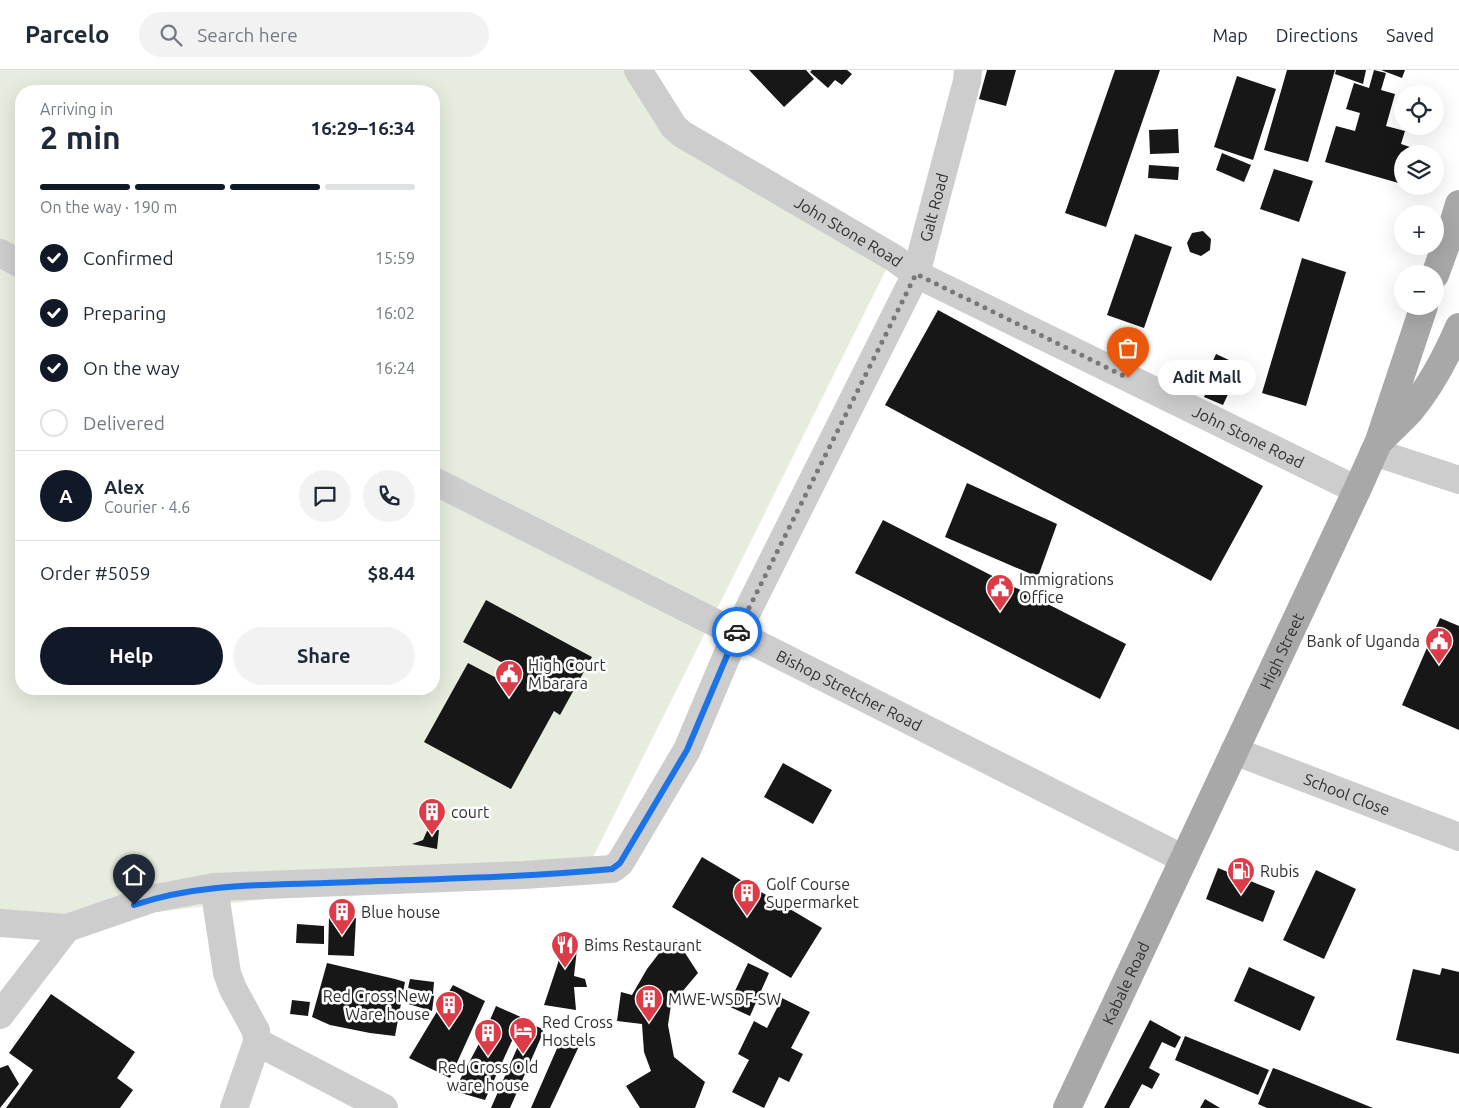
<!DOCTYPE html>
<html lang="en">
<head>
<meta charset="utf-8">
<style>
	body { margin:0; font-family:Ubuntu,sans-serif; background:#f2f2f3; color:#1f2937; height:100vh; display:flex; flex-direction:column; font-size:19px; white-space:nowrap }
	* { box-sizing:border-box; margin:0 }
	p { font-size:16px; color:#747a83 }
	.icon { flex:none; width:28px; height:28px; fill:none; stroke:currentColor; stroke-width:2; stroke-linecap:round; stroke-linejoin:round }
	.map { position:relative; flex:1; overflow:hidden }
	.panel { position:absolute; left:15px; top:15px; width:425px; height:610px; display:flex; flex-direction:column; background:#fff; border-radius:20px; box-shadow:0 5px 20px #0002 }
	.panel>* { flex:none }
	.tools { position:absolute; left:1394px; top:15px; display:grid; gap:10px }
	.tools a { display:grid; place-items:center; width:50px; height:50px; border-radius:50%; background:#fff; box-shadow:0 5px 20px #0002; font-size:25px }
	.pin { position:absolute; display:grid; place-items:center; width:42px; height:42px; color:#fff; margin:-51px -21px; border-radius:50% 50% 50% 0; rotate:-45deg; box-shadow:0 0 5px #0007 }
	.pin .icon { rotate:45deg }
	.courier { position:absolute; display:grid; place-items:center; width:50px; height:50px; margin:-25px; border:4px solid #1a73e8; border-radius:50%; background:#fff; color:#222; box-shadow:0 1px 6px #0007 }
	.bubble { position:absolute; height:35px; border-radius:18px; background:#fff; box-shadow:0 5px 20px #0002; font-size:16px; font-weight:600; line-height:35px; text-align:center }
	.headline em { font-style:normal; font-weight:600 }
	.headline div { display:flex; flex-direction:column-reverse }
	.headline { display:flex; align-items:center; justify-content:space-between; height:85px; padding:0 25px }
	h1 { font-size:32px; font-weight:600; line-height:38px }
	.bar { display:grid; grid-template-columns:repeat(4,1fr); gap:8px 5px; align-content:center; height:60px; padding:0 25px }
	.bar i { height:6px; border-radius:4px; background:#e0e1e3 }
	.bar .selected { background:#111827 }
	.bar p { grid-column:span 4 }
	.line { display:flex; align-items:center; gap:12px; padding:0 25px; border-top:1px solid #e0e1e3 }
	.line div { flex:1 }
	.round { display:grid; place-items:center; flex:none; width:52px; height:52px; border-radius:26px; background:#f2f2f3 }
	ol { padding:0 25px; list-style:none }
	li { display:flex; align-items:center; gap:15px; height:55px }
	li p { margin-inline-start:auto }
	li .icon { padding:5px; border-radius:50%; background:#111827; color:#fff; stroke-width:4 }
	li:last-child { color:#747a83 }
	li i { width:28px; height:28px; border:2px solid #e0e1e3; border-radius:50% }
	.button { display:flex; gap:10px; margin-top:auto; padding:10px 25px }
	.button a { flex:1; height:58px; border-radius:30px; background:#111827; color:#fff; font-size:20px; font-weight:600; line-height:58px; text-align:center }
	.button a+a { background:#f2f2f3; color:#1f2937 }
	header { display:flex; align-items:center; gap:30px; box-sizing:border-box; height:70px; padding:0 25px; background:#fff; border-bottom:1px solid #e0e1e3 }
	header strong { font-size:24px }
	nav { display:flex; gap:28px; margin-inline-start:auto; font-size:18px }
	.search { width:350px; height:45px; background:#f2f2f3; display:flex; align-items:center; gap:12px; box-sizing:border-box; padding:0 18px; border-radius:28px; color:#747a83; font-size:19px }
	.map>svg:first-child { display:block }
	.green { fill:#e6ecde; fill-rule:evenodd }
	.building { fill:#171717 }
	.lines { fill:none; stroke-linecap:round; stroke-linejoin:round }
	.minor { stroke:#cdcdcd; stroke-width:28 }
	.major { stroke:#a8a8a8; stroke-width:28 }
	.done { stroke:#787878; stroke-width:5; stroke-dasharray:0 9 }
	.route { stroke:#1a73e8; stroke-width:6 }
	.labels { text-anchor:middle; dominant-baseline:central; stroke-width:5; stroke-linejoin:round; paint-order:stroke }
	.street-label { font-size:16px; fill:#303030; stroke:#fff }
	.poi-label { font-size:16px; fill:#303030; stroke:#fff; text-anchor:start }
</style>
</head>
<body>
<header>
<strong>Parcelo</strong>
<div class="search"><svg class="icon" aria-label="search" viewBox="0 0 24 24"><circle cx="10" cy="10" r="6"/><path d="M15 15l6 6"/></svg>Search here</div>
<nav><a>Map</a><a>Directions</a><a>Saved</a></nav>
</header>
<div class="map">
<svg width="1459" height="1038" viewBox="0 0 1459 1038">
	<rect width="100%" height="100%" fill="#fff"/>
	<path class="green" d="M0,0H628L668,61L890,192L591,791L53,854L0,839ZM21,21H434V619H21Z"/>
	<path class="building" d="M749,0H806L814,9L784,37Z
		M812,0H847L852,4L842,15L835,10L828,18L810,2Z
		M987,0H1016L1006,36L979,29Z
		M1115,0H1160L1106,157L1065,143Z
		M1287,0H1335L1308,92L1264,80Z
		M1336,0H1366L1363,14L1335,4Z
		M1374,0L1386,3L1381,20L1395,24L1386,56L1405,61L1401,74L1413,78L1412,84H1402V114L1325,92L1336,56L1355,61L1360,43L1346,39L1354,13L1369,18Z
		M1381,0H1405L1402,8Z
		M1237,6L1276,19L1253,90L1214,77Z
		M1178,59L1179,83L1150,84L1149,60Z
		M1222,83L1251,95L1244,112L1216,100Z
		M1149,95L1179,97L1178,110L1148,108Z
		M1274,99L1313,111L1299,152L1260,139Z
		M1203,161L1211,169L1210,180L1201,186L1190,182L1187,173L1192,163Z
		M1135,164L1172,177L1144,258L1107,245Z
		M1302,188L1346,202L1306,336L1262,323Z
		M938,240L1263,416L1211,511L885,335Z
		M1119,260L1143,272L1139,282L1114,270Z
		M1216,284L1244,297L1240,306L1212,293Z
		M1210,314L1229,322L1223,335L1204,327Z
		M967,413L1057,454L1038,507L945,467Z
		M883,450L1126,574L1100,629L855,503Z
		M486,530L592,587L560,645L554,641L511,719L424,672L468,593L508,614L516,600L463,572Z
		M1440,548L1459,556V660L1402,635Z
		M783,693L832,720L813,754L764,727Z
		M439,760L437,779L412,774L423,770L427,761Z
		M702,787L822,858L791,908L672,837Z
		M1218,798L1275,821L1263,852L1206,829Z
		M1316,800L1356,819L1324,889L1283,870Z
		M329,847L356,848L354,886L328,885Z
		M297,854L324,856V874L296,873Z
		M562,868L577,879L574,906L585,909L587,917H574L576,940L544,935L558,893Z
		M676,869L698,903L671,935L668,955L674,987L705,1012L695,1038H640L626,1016L651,1001L644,982L642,954L617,951L621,922L632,925L647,899L660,882Z
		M327,893L395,909L405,912L395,966L370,963L330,955L312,947Z
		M748,893L769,903L750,946L728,936Z
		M1249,897L1315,927L1300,961L1234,931Z
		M1442,898L1459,902V984L1396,970L1413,899L1440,905Z
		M410,909L434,912L433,924L408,918Z
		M453,915L485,931L450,1008L409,988Z
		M408,921L434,926L432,941L405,933Z
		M51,924L135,982L117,1008L133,1020L120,1038H6L33,1000L9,983Z
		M782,928L810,942L791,978L803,984L789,1012L779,1007L764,1038L732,1022L749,990L738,984L754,951L767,958Z
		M292,930L310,932L308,946L290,944Z
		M496,936L523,948L510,975L485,1030L454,1021L483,966Z
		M1150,950L1181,967L1175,978L1162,972L1149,998L1160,1004L1152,1019L1142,1014L1129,1038H1104Z
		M528,953L543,959V963L510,1038H491Z
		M1185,966L1269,1000L1258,1025L1175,990Z
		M562,967L580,974L550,1038H531Z
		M8,995L19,1014L0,1038V998Z
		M1273,998L1279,1000L1373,1038H1267L1258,1034Z
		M1205,1029L1220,1038H1200Z"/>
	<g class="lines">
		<g class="minor">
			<path id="s1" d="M638,0L674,57L682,64L894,188L916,204L1357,420"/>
			<path d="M0,183L21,194"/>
			<path d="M1374,382L1459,410"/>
			<path id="s2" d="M434,411L1184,789"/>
			<path id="s3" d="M1234,681L1459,767"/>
			<path d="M214,817L227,903L233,919L256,961L257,972L234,1038"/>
			<path d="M0,853L67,858"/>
			<path id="s4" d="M0,945L67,858L151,829L214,817L524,805L612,799L620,793L687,680L736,564L916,204L967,11L968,0"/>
			<path d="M257,972L384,1038"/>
		</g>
		<g class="major">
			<path d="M1435,205L1451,161L1459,134"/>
			<path d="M1382,369C1391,359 1401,351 1410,341C1431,316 1446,287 1459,257"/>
			<path id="s5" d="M1067,1038L1357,420L1379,371L1424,236"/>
		</g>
	</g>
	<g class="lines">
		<path class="done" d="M737,562L916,204L1128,308"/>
		<path class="route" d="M134,835C195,814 260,815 325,813C420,809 516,808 612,799L620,793L687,680L737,562"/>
	</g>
	<defs>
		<symbol id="civic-pin" viewBox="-11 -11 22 30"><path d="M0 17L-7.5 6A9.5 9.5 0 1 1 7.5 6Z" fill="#dd3b47" stroke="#fff"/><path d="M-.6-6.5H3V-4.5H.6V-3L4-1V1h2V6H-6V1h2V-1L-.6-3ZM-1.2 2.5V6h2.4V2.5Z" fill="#fff"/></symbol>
		<symbol id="building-pin" viewBox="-11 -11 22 30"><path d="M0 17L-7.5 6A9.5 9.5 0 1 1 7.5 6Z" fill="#dd3b47" stroke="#fff"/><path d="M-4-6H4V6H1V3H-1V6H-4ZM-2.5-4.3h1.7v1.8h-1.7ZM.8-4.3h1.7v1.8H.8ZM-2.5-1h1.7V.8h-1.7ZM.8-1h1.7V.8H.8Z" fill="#fff"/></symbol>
		<symbol id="fuel-pin" viewBox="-11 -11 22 30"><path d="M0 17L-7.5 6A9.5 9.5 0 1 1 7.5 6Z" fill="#dd3b47" stroke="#fff"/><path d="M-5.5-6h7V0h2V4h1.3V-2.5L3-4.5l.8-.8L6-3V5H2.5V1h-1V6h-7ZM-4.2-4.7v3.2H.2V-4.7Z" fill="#fff"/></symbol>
		<symbol id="restaurant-pin" viewBox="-11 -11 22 30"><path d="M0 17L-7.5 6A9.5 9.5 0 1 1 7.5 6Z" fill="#dd3b47" stroke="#fff"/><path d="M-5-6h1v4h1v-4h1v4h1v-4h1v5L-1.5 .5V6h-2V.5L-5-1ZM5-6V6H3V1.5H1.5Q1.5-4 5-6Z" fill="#fff"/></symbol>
		<symbol id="hotel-pin" viewBox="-11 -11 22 30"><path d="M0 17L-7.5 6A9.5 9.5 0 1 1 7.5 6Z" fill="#dd3b47" stroke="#fff"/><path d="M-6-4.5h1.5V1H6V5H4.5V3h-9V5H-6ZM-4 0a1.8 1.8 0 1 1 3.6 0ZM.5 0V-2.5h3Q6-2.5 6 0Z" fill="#fff"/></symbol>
	</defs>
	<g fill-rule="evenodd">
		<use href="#civic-pin" x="984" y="502" width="32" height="43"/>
		<use href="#civic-pin" x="1423" y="555" width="32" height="43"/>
		<use href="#civic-pin" x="493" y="588" width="32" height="43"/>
		<use href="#building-pin" x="416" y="726" width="32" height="43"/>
		<use href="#fuel-pin" x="1225" y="785" width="32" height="43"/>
		<use href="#building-pin" x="731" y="807" width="32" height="43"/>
		<use href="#building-pin" x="326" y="826" width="32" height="43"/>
		<use href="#restaurant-pin" x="549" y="859" width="32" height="43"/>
		<use href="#building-pin" x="633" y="913" width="32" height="43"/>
		<use href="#building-pin" x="433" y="919" width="32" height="43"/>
		<use href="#hotel-pin" x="507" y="945" width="32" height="43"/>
		<use href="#building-pin" x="472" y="947" width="32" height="43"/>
	</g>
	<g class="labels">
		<g class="street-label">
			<text stroke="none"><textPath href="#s4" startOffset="1400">Galt Road</textPath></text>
			<text stroke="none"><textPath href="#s1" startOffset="271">John Stone Road</textPath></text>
			<text stroke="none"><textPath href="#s1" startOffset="721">John Stone Road</textPath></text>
			<text stroke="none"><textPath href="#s5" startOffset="505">High Street</textPath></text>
			<text stroke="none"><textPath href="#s2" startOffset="465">Bishop Stretcher Road</textPath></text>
			<text stroke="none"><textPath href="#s3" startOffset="121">School Close</textPath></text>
			<text stroke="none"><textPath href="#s5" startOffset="138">Kabale Road</textPath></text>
		</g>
		<g class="poi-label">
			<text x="1019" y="509">Immigrations<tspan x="1019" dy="18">Office</tspan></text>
			<text x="1420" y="571" text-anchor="end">Bank of Uganda</text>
			<text x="528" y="595">High Court<tspan x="528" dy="18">Mbarara</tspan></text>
			<text x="451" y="742">court</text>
			<text x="1260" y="801">Rubis</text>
			<text x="766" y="814">Golf Course<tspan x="766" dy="18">Supermarket</tspan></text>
			<text x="361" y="842">Blue house</text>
			<text x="584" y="875">Bims Restaurant</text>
			<text x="430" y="926" text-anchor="end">Red Cross New<tspan x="430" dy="18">Ware house</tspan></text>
			<text x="668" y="929">MWE-WSDF-SW</text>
			<text x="542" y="952">Red Cross<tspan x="542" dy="18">Hostels</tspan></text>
			<text x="488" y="997" text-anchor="middle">Red Cross Old<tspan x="488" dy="18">ware house</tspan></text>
		</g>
	</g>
</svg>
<div class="tools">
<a><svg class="icon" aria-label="locate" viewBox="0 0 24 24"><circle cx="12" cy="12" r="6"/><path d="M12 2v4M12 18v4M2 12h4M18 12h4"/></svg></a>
<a><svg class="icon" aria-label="layers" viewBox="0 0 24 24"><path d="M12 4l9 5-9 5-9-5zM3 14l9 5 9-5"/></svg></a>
<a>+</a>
<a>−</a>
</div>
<div class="pin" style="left:1128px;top:308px;background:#ea580c"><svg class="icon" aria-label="bag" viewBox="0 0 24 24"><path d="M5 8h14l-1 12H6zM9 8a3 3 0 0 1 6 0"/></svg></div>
<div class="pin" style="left:134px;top:835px;background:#1f2937"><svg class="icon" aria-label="home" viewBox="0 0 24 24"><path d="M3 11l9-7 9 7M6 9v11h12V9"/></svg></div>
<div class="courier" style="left:737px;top:562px"><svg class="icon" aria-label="car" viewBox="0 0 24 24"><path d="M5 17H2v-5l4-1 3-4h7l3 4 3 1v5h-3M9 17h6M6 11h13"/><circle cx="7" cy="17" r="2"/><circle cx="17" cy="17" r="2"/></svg></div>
<div class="bubble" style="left:1158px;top:290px;width:98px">Adit Mall</div>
<section class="panel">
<div class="headline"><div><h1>2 min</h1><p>Arriving in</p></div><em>16:29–16:34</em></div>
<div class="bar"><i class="selected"></i><i class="selected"></i><i class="selected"></i><i></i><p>On the way · 190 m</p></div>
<ol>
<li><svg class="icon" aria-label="check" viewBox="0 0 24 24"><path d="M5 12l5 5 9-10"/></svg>Confirmed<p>15:59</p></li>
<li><svg class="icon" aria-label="check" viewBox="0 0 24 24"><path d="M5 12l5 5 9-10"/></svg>Preparing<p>16:02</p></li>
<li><svg class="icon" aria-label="check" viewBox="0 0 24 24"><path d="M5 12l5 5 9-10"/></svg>On the way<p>16:24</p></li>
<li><i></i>Delivered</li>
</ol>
<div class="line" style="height:90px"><b class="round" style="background:#111827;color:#fff">A</b><div><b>Alex</b><p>Courier · 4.6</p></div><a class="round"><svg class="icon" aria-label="chat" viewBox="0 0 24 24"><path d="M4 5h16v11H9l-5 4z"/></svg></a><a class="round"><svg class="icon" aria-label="phone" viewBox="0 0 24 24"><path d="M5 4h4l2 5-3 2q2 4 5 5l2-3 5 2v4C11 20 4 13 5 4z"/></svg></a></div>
<div class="line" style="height:65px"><div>Order #5059</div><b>$8.44</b></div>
<div class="button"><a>Help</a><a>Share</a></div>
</section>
</div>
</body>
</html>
